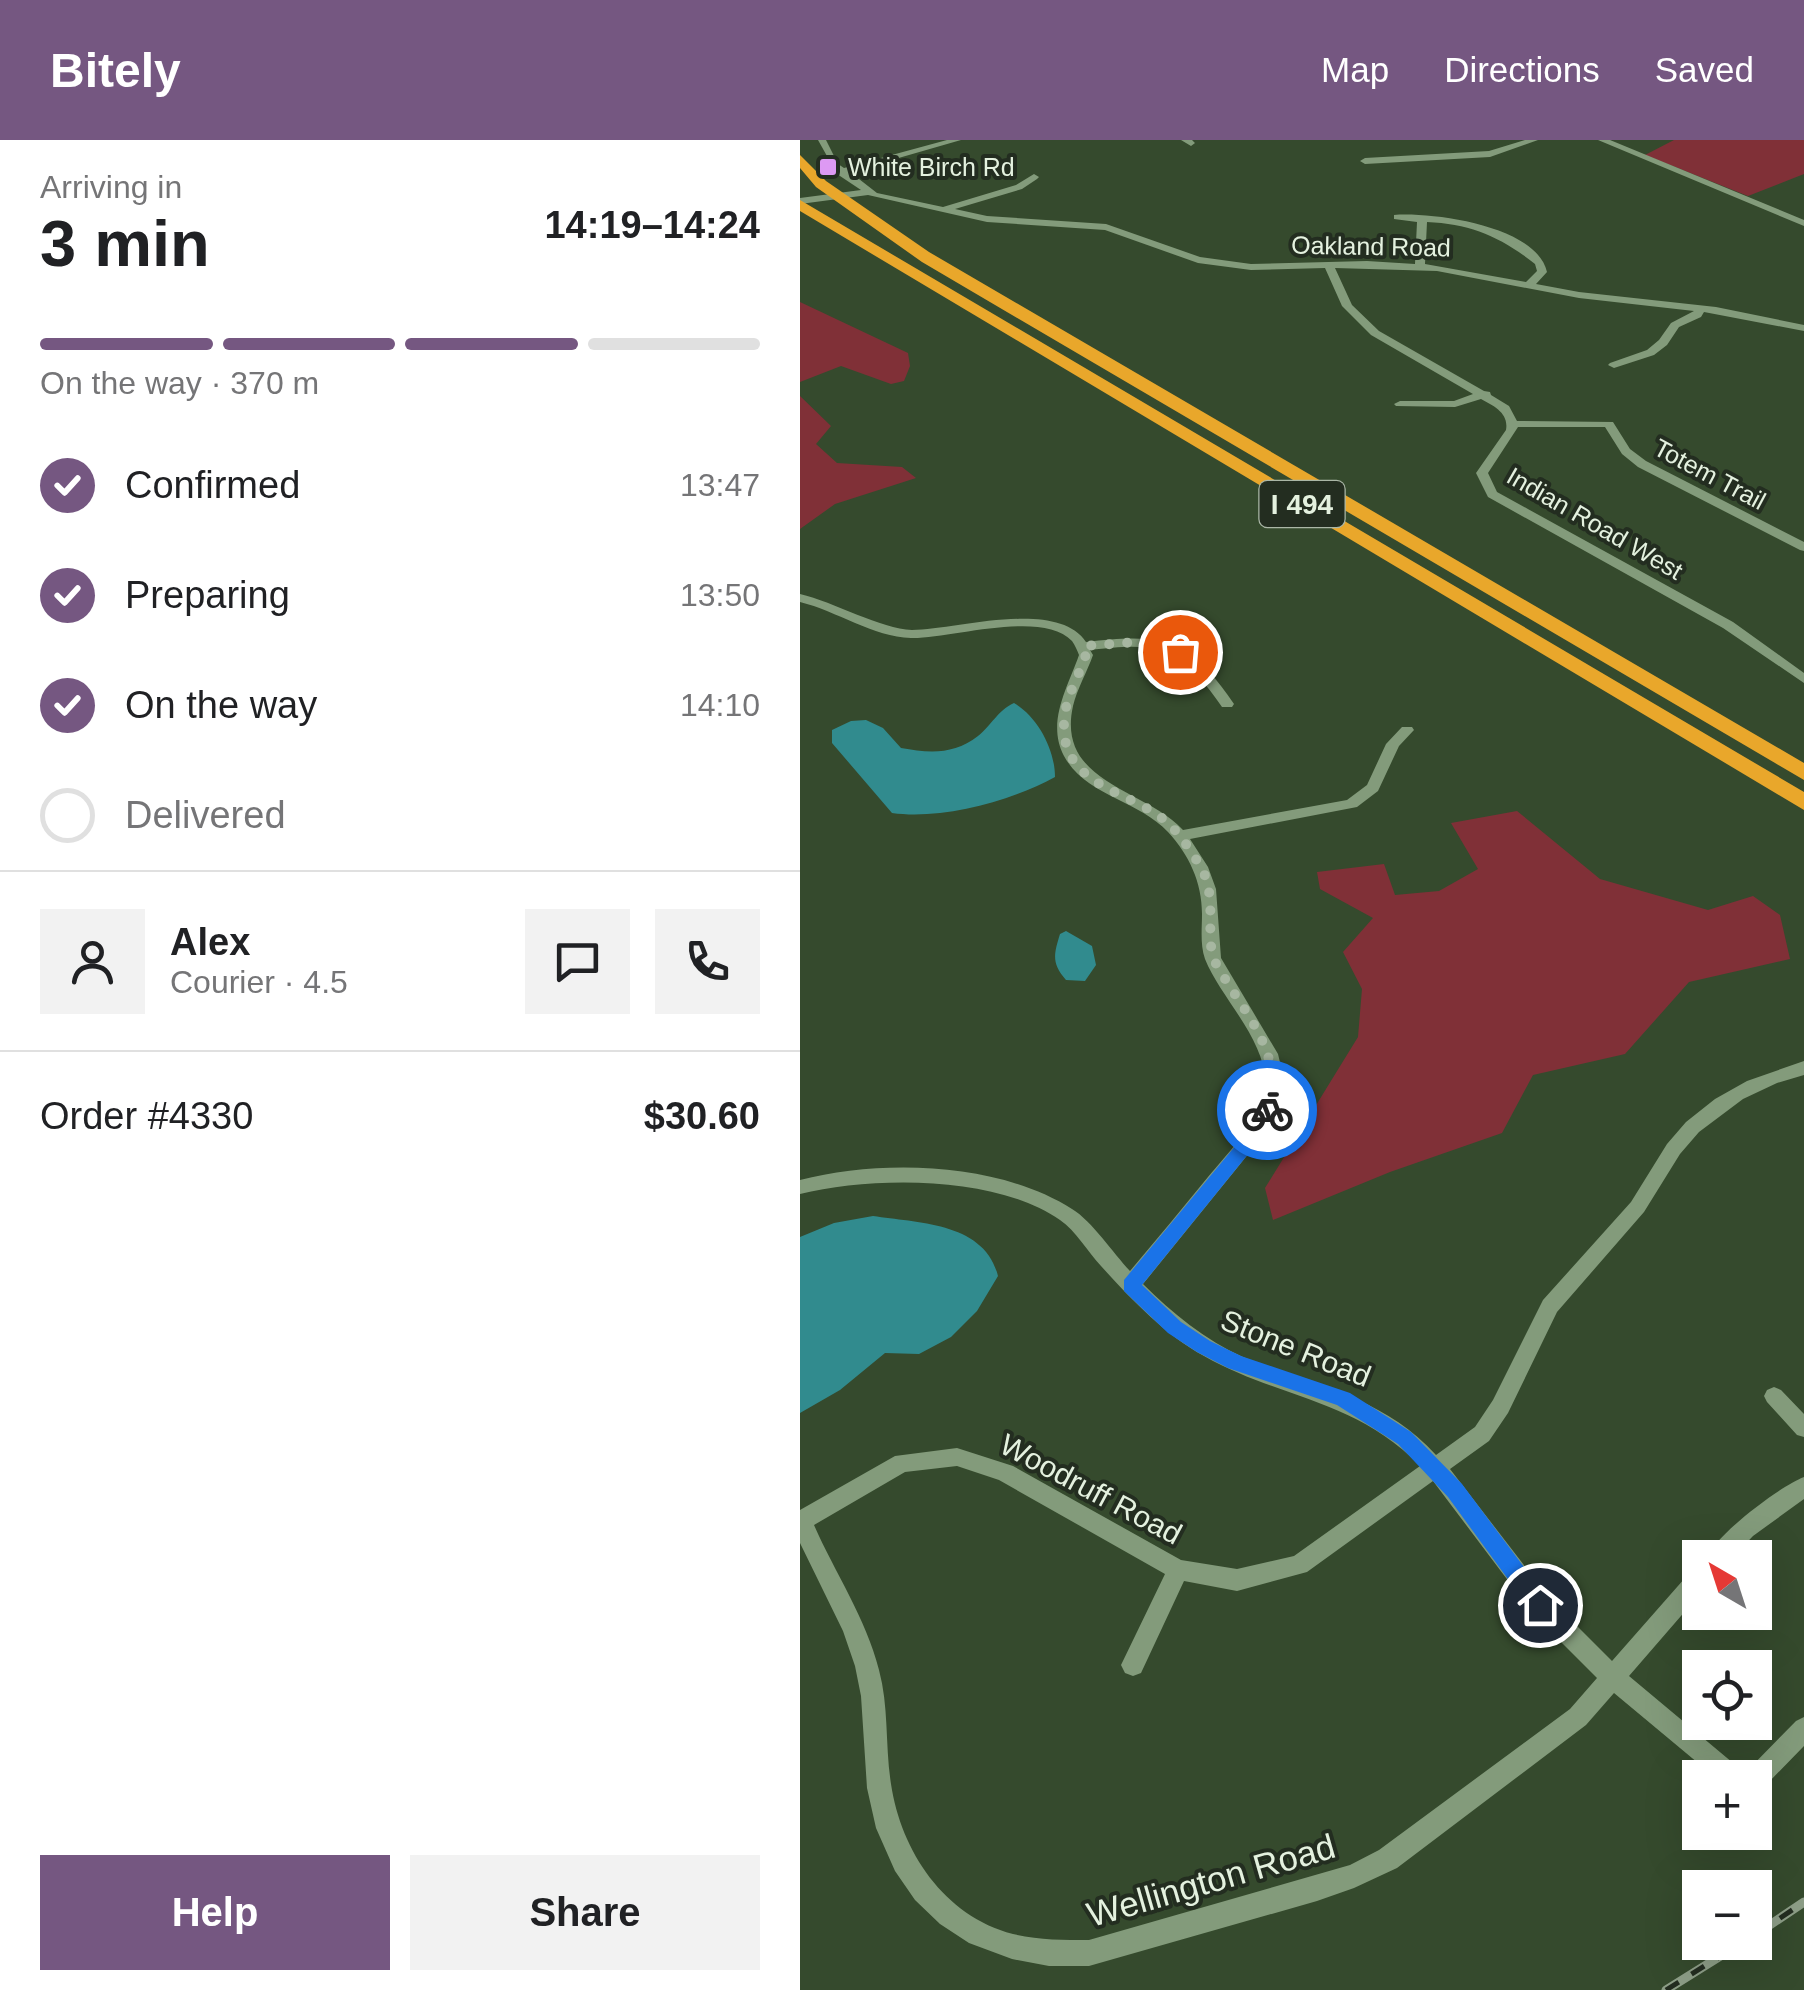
<!DOCTYPE html>
<html lang="en">
<head>
<meta charset="utf-8">
<style>
	body { margin:0; font-family:Arial,sans-serif; background:#f2f2f2; color:#202124; height:100vh; display:flex; flex-direction:column; font-size:38px; white-space:nowrap }
	* { box-sizing:border-box; margin:0 }
	p { font-size:32px; color:#757577 }
	.icon { flex:none; width:55px; height:55px; fill:none; stroke:currentColor; stroke-width:2; stroke-linecap:round; stroke-linejoin:round }
	.map { position:relative; flex:1; overflow:hidden }
	.side { display:flex; flex-direction:column; background:#fff; width:800px }
	.side>* { flex:none }
	.needle { width:65px; rotate:321deg }
	.controls { position:absolute; left:882px; top:1400px; display:grid; gap:20px }
	.controls a { display:grid; place-items:center; width:90px; height:90px; border-radius:0px; background:#fff; box-shadow:0 10px 40px #0002; font-size:50px }
	.pin { position:absolute; display:grid; place-items:center; width:85px; height:85px; color:#fff; margin:-42px; border:5px solid #fff; border-radius:50%; box-shadow:0 2px 10px #0007 }
	.courier { position:absolute; display:grid; place-items:center; width:100px; height:100px; margin:-50px; border:8px solid #1a73e8; border-radius:50%; background:#fff; color:#222; box-shadow:0 2px 12px #0007 }
	.headline em { font-style:normal; font-weight:800 }
	.headline div { display:flex; flex-direction:column-reverse }
	.headline { display:flex; align-items:center; justify-content:space-between; height:170px; padding:0 40px }
	h1 { font-size:65px; font-weight:800; line-height:75px }
	.bar { display:grid; grid-template-columns:repeat(4,1fr); gap:15px 10px; align-content:center; height:120px; padding:0 40px }
	.bar i { height:12px; border-radius:8px; background:#e0e0e0 }
	.bar .selected { background:#755781 }
	.bar p { grid-column:span 4 }
	.line { display:flex; align-items:center; gap:25px; padding:0 40px; border-top:2px solid #e0e0e0 }
	.line div { flex:1 }
	.round { display:grid; place-items:center; flex:none; width:105px; height:105px; border-radius:0px; background:#f2f2f2 }
	ol { padding:0 40px; list-style:none }
	li { display:flex; align-items:center; gap:30px; height:110px }
	li p { margin-inline-start:auto }
	li .icon { padding:10px; border-radius:50%; background:#755781; color:#fff; stroke-width:4 }
	li:last-child { color:#757577 }
	li i { width:55px; height:55px; border:5px solid #e0e0e0; border-radius:50% }
	.action { display:flex; gap:20px; margin-top:auto; padding:20px 40px }
	.action a { flex:1; height:115px; border-radius:0px; background:#755781; color:#fff; font-size:40px; font-weight:800; line-height:115px; text-align:center }
	.action a+a { background:#f2f2f2; color:#202124 }
	header { display:flex; align-items:center; gap:60px; box-sizing:border-box; height:140px; padding:0 50px; background:#755781; color:#fff }
	header strong { font-size:48px }
	nav { display:flex; gap:55px; margin-inline-start:auto; font-size:35px }
	main { display:flex; flex:1; min-height:0 }
	.map>svg:first-child { display:block }
	.green { fill:#803037 }
	.water { fill:#318b8e }
	.lines { fill:none; stroke-linecap:round; stroke-linejoin:round }
	.minor { fill:#839b7b; fill-rule:evenodd }
	.highway { fill:#e9a72b; fill-rule:evenodd }
	.rail-casing { stroke:#8d9e87; stroke-width:9 }
	.rail { stroke:#232d20; stroke-width:5; stroke-dasharray:15; stroke-linecap:butt }
	.route { fill:#1a73e8 }
	.done { stroke:#a7b7a1; stroke-width:10; stroke-dasharray:0 18 }
	.poi-dot { fill:#dd99f3; stroke:#232d20; stroke-width:4 }
	.labels { text-anchor:middle; dominant-baseline:central; stroke-width:8; stroke-linejoin:round; paint-order:stroke }
	.far-poi-label { font-size:25px; fill:#e4f1df; stroke:#232d20; text-anchor:start }
	.far-street-label { font-size:25px; fill:#e4f1df; stroke:#232d20 }
	.shield { fill:#232d20; stroke:#aab6a6; stroke-width:2.5 }
	.shield-label { font-size:28px; font-weight:bold; fill:#e4f1df }
	.street-label { font-size:30px; fill:#e4f1df; stroke:#232d20 }
	.near-street-label { font-size:35px; fill:#e4f1df; stroke:#232d20 }
</style>
</head>
<body>
<header>
<strong>Bitely</strong>
<nav><a>Map</a><a>Directions</a><a>Saved</a></nav>
</header>
<main>
<section class="side">
<div class="headline"><div><h1>3 min</h1><p>Arriving in</p></div><em>14:19–14:24</em></div>
<div class="bar"><i class="selected"></i><i class="selected"></i><i class="selected"></i><i></i><p>On the way · 370 m</p></div>
<ol>
<li><svg class="icon" aria-label="check" viewBox="0 0 24 24"><path d="M5 12l5 5 9-10"/></svg>Confirmed<p>13:47</p></li>
<li><svg class="icon" aria-label="check" viewBox="0 0 24 24"><path d="M5 12l5 5 9-10"/></svg>Preparing<p>13:50</p></li>
<li><svg class="icon" aria-label="check" viewBox="0 0 24 24"><path d="M5 12l5 5 9-10"/></svg>On the way<p>14:10</p></li>
<li><i></i>Delivered</li>
</ol>
<div class="line" style="height:180px"><a class="round"><svg class="icon" aria-label="person" viewBox="0 0 24 24"><circle cx="12" cy="8" r="4"/><path d="M4 21q1-7 8-7t8 7"/></svg></a><div><b>Alex</b><p>Courier · 4.5</p></div><a class="round"><svg class="icon" aria-label="chat" viewBox="0 0 24 24"><path d="M4 5h16v11H9l-5 4z"/></svg></a><a class="round"><svg class="icon" aria-label="phone" viewBox="0 0 24 24"><path d="M5 4h4l2 5-3 2q2 4 5 5l2-3 5 2v4C11 20 4 13 5 4z"/></svg></a></div>
<div class="line" style="height:130px"><div>Order #4330</div><b>$30.60</b></div>
<div class="action"><a>Help</a><a>Share</a></div>
</section>
<div class="map">
<svg width="1004" height="1850" viewBox="0 0 1004 1850">
	<rect width="100%" height="100%" fill="#354a2d"/>
	<path class="green" d="M874,0H1004V34L948,56L845,15Z
		M0,162L108,213L110,226L104,241L91,244L41,226L0,242Z
		M0,256L31,286L16,304L37,323L102,327L116,338L35,364L0,389Z
		M717,671L800,739L908,770L953,756L980,775L990,819L889,842L825,914L733,935L702,993L590,1032L473,1080L465,1048L558,897L562,849L543,812L573,778L520,749L517,732L584,724L595,755L639,751L678,729L651,683Z"/>
	<path class="water" d="M214,563C238,577 255,610 255,637C211,661 142,680 92,673L32,603V590L51,581L66,580L83,588L101,608C129,613 154,615 178,596C192,585 197,571 214,563Z
		M266,791L292,806L296,825L285,841L266,840C251,823 254,814 260,794Z
		M73,1076C117,1083 185,1082 198,1136L177,1171L151,1197L119,1214L85,1213L40,1250L0,1273V1097L34,1083Z"/>
	<g class="lines">
		<path class="minor" d="M18,0H26L38,24L44,28L147,0H161L50,32L77,53L143,67L216,45L234,34L239,37L237,39L222,49L155,69L187,76L306,84L400,117L451,124L567,121L615,124L617,82L594,79V75C633,72 737,86 747,132L736,144L779,152L916,167L1004,185V191L904,172L901,177L879,187L867,205L854,215L814,228L808,225L810,223L847,210L859,200L871,183L894,171L779,158L637,131L535,128L552,165L579,191L684,251L690,252L691,255L709,266L717,281L813,282L830,309L846,321L1004,402V411L1000,410L838,327L822,314L805,287H718L688,333L697,352L933,482L1004,533V543L923,488L688,357L676,333L706,290C709,273 694,266 681,259L655,267L596,266L594,264L600,261H654L673,254L571,195L542,166L525,128L451,130L398,123L305,90L187,82L68,55L0,64V58L61,50L37,34ZM627,82C671,84 701,97 735,124L737,131L726,142L625,124Z
			M381,0H392L395,3L391,6Z
			M725,0H738L690,17L565,24L560,21L565,18L689,11Z
			M798,0H810L1004,80V86Z
			M0,454C34,462 81,489 112,490C155,490 257,458 286,502C363,493 389,498 434,564L432,567H422C381,507 361,501 290,510L293,515C287,532 277,549 273,566C256,643 344,648 383,690L547,660L567,645L586,604L602,587H612L614,590L599,606L578,651L557,667L390,699L408,727L416,749L421,818L478,914L483,935L481,956L458,1002L343,1144C372,1173 405,1200 443,1217C514,1247 581,1255 636,1315L675,1287L693,1260L743,1160L831,1062L867,1004L886,982L915,959L947,941L1004,921V935L977,943L943,959L899,992L880,1014L844,1072L757,1172L708,1273L689,1301L650,1329L750,1459L812,1521L892,1430L900,1427V1454L829,1536L945,1633L996,1581L1004,1577V1606L964,1647L955,1650V1638H916L814,1553L786,1585L597,1728L554,1748L517,1761L289,1826H249L212,1819L169,1803L140,1784L115,1760L95,1731L76,1688L67,1648L61,1556L55,1526L43,1491L0,1403V1370L95,1316L157,1308L213,1326L381,1420L437,1429L494,1416L620,1326C555,1259 480,1259 404,1216C364,1194 331,1159 301,1126C288,1112 276,1091 260,1080C196,1035 73,1036 0,1054V1040C82,1019 198,1022 272,1069C292,1081 313,1113 330,1131C356,1100 382,1069 408,1037C428,1013 454,987 463,956C476,909 421,860 405,819C400,805 402,788 402,774C402,742 389,715 368,692C338,660 286,656 264,616C246,582 268,547 279,515C277,510 275,505 272,501C242,469 150,499 111,498C73,497 37,471 0,462ZM157,1326L199,1340L365,1434L321,1525L325,1533L333,1536L341,1533L384,1441L437,1451L507,1432L633,1341L734,1475L797,1538L770,1569L579,1710L550,1725L289,1800C263,1800 238,1800 213,1794C144,1776 101,1711 91,1644C85,1606 89,1567 79,1530C66,1478 35,1433 14,1385L105,1332Z
			M974,1247L981,1250L1004,1274V1297L997,1295L967,1262L964,1256L967,1250Z
			M1004,1337V1359L953,1396L932,1418H906C918,1393 979,1347 1004,1337Z"/>
		<path class="highway" d="M0,15L26,41L129,112L1004,623V640L122,122L16,47L0,28Z
			M0,60L1004,652V670L0,71Z"/>
		<defs>
			<path id="rail" d="M955,1795L1004,1762
				M866,1850L943,1802"/>
		</defs>
		<use href="#rail" class="rail-casing"/>
		<use href="#rail" class="rail"/>
	</g>
	<path class="route" d="M467,964L476,970L458,1002L342,1145L381,1182L410,1201L441,1216L550,1253L611,1292L662,1344L747,1458L750,1465L747,1472H732L648,1357L598,1304L537,1265L428,1228L397,1212L368,1193L324,1151V1140L446,993L461,966Z"/>
	<g class="lines">
		<path class="done" d="M380,512L338,502L284,506L286,514C280,534 268,553 265,573C254,647 330,649 368,683C381,695 392,713 401,727C417,756 406,788 413,818C438,867 488,912 467,970"/>
	</g>
	<rect class="poi-dot" x="18" y="17" width="20" height="20" rx="5"/>
	<g class="labels">
		<g class="far-poi-label">
			<text x="48" y="27">White Birch Rd</text>
		</g>
		<g class="far-street-label">
			<text transform="translate(571 106) rotate(1)">Oakland Road</text>
			<text transform="translate(910 334) rotate(28)">Totem Trail</text>
			<text transform="translate(795 383) rotate(30)">Indian Road West</text>
		</g>
		<rect class="shield" x="459.5" y="341" width="85" height="46" rx="8"/>
		<g class="shield-label">
			<text x="502" y="364">I 494</text>
		</g>
		<g class="street-label">
			<text transform="translate(496 1208) rotate(22)">Stone Road</text>
			<text transform="translate(291 1349) rotate(28)">Woodruff Road</text>
		</g>
		<g class="near-street-label">
			<text transform="translate(411 1740) rotate(-16)">Wellington Road</text>
		</g>
	</g>
</svg>
<div class="controls">
<a><svg class="needle" viewBox="-14 -14 28 28"><path d="M0-13l5 13h-10z" fill="#e53935"/><path d="M0 13l5-13h-10z" fill="#757577"/></svg></a>
<a><svg class="icon" aria-label="locate" viewBox="0 0 24 24"><circle cx="12" cy="12" r="6"/><path d="M12 2v4M12 18v4M2 12h4M18 12h4"/></svg></a>
<a>+</a>
<a>−</a>
</div>
<div class="pin" style="left:380px;top:512px;background:#ea580c"><svg class="icon" aria-label="bag" viewBox="0 0 24 24"><path d="M5 8h14l-1 12H6zM9 8a3 3 0 0 1 6 0"/></svg></div>
<div class="pin" style="left:740px;top:1465px;background:#1f2937"><svg class="icon" aria-label="home" viewBox="0 0 24 24"><path d="M3 11l9-7 9 7M6 9v11h12V9"/></svg></div>
<div class="courier" style="left:467px;top:970px"><svg class="icon" aria-label="bike" viewBox="0 0 24 24"><circle cx="6" cy="16" r="4"/><circle cx="18" cy="16" r="4"/><path d="M6 16l4-8h5l3 8M10 8l3 8H6M13 5h3"/></svg></div>
</div>
</main>
</body>
</html>
